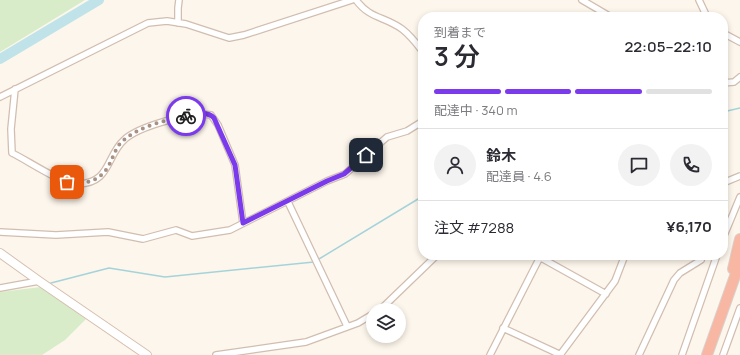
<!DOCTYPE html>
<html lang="ja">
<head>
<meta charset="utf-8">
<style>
	body { margin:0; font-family:Manrope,"Noto Sans JP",sans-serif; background:#f2f2f3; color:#2b2b33; height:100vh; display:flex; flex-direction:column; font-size:15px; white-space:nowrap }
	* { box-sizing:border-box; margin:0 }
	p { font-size:13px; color:#7c7c81 }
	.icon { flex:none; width:22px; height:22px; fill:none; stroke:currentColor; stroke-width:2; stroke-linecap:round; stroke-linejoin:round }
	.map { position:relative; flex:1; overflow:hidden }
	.drawer { position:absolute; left:418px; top:12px; width:310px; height:248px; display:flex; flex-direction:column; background:#fff; border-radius:16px; box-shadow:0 2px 6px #0003 }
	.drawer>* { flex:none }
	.controls { position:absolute; left:366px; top:303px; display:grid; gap:8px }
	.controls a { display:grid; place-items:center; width:40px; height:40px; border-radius:50%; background:#fff; box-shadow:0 2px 6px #0003; font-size:20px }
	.pin { position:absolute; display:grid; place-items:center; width:34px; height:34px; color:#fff; margin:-17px; border-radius:8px; box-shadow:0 2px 6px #0006 }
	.courier { position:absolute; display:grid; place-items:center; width:40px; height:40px; margin:-20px; border:3px solid #7c3aed; border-radius:50%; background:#fff; color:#222; box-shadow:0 1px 5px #0007 }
	.headline em { font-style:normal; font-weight:600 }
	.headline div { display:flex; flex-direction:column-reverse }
	.headline { display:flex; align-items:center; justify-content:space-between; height:68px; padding:0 16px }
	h1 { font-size:26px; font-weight:600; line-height:30px }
	.bar { display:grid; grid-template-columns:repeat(4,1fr); gap:6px 4px; align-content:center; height:48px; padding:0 16px }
	.bar i { height:5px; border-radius:3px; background:#e1e1e2 }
	.bar .on { background:#7c3aed }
	.bar p { grid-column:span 4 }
	.line { display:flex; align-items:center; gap:10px; padding:0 16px; border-top:1px solid #e1e1e2 }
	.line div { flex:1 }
	.round { display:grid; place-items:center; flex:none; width:42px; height:42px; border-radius:21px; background:#f2f2f3 }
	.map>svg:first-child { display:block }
	.green { fill:#d8ecc9 }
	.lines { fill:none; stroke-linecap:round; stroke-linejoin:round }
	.stream { stroke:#a5d3da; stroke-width:1.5 }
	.river { stroke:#bfe3e8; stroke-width:10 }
	.street-casing { stroke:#d1beb0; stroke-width:8 }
	.secondary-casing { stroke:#d6c0b0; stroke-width:10 }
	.highway-casing { stroke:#dad1cd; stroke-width:12 }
	.street { stroke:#fff; stroke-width:5.5 }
	.secondary { stroke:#fff; stroke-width:8 }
	.highway { stroke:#f7b7a3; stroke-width:10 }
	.done { stroke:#a89285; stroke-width:4; stroke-dasharray:0 7.2 }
	.route { stroke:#7c3aed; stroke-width:5 }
</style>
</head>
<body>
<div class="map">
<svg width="740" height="355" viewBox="0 0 740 355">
	<rect width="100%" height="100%" fill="#fdf6ec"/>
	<path class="green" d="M0,0H85L0,52Z
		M41,287L86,319L65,340L42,355H0V292Z"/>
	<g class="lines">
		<path class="stream" d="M723,112L740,108
			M51,283L109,268L165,277L314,262L423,196"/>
		<path class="river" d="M0,59L99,0"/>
		<defs>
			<path id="street" d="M356,0C370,19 384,16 402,29C410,35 417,44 423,52
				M582,0L611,17
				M699,0L707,17
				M178,23V8L179,0
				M723,33L740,42
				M723,83L734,82L740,77
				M15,89L11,129L12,153C27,160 63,185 78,184C111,183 106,156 124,140C137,127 192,111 211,115L218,125L235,165L243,223
				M0,97L148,23L167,21L186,24L229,38L244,35L352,0
				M723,183L740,176
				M288,202L347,326
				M0,232L56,235L108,232L143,239L176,230L192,236L230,230L327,181L345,174L387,137L407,131L423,121
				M723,238L740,197
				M536,255L606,294
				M0,288L39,281
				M380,310L437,255
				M503,328L561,355
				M216,355L306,342L358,323L373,314
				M490,355L540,257
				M560,355L615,281L625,255
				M639,355L674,280L680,273L701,260
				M682,355L717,255
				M723,355L740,308"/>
			<path id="secondary" d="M0,253L39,281L147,355"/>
			<path id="highway" d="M733,269L740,239
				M707,355L740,262"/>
		</defs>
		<use href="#street" class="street-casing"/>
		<use href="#secondary" class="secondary-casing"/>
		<use href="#highway" class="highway-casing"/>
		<use href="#street" class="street"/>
		<use href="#secondary" class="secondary"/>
		<use href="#highway" class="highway"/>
	</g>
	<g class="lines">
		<path class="done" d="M67,182C83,186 101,181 109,165C114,156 116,145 125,139C139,127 168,119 186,116"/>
		<path class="route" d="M186,116C195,114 208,111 214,118L235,165L243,223L327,181L344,174L366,155"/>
	</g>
</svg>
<div class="controls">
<a><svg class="icon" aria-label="layers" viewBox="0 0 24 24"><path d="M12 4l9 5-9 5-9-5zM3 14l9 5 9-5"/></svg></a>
</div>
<div class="pin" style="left:67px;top:182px;background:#ea580c"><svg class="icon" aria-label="bag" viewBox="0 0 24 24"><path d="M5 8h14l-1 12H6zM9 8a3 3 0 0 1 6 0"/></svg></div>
<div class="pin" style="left:366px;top:155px;background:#1f2937"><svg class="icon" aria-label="home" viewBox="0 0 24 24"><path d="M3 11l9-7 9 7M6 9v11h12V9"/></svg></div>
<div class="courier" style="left:186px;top:116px"><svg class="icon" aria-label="bike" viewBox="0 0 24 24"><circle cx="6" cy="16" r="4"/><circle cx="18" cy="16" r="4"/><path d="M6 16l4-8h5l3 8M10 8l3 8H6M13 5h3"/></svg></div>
<section class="drawer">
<div class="headline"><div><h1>3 分</h1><p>到着まで</p></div><em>22:05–22:10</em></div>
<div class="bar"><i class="on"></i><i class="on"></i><i class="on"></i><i></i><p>配達中 · 340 m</p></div>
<div class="line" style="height:72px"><a class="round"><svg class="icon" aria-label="person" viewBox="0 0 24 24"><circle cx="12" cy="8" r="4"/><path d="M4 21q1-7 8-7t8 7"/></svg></a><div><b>鈴木</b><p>配達員 · 4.6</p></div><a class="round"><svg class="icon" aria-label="chat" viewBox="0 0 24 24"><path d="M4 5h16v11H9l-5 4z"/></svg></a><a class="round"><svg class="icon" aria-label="phone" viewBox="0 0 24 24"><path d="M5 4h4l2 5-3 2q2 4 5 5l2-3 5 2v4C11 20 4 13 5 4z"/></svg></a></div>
<div class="line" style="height:52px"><div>注文 #7288</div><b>¥6,170</b></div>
</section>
</div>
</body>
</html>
